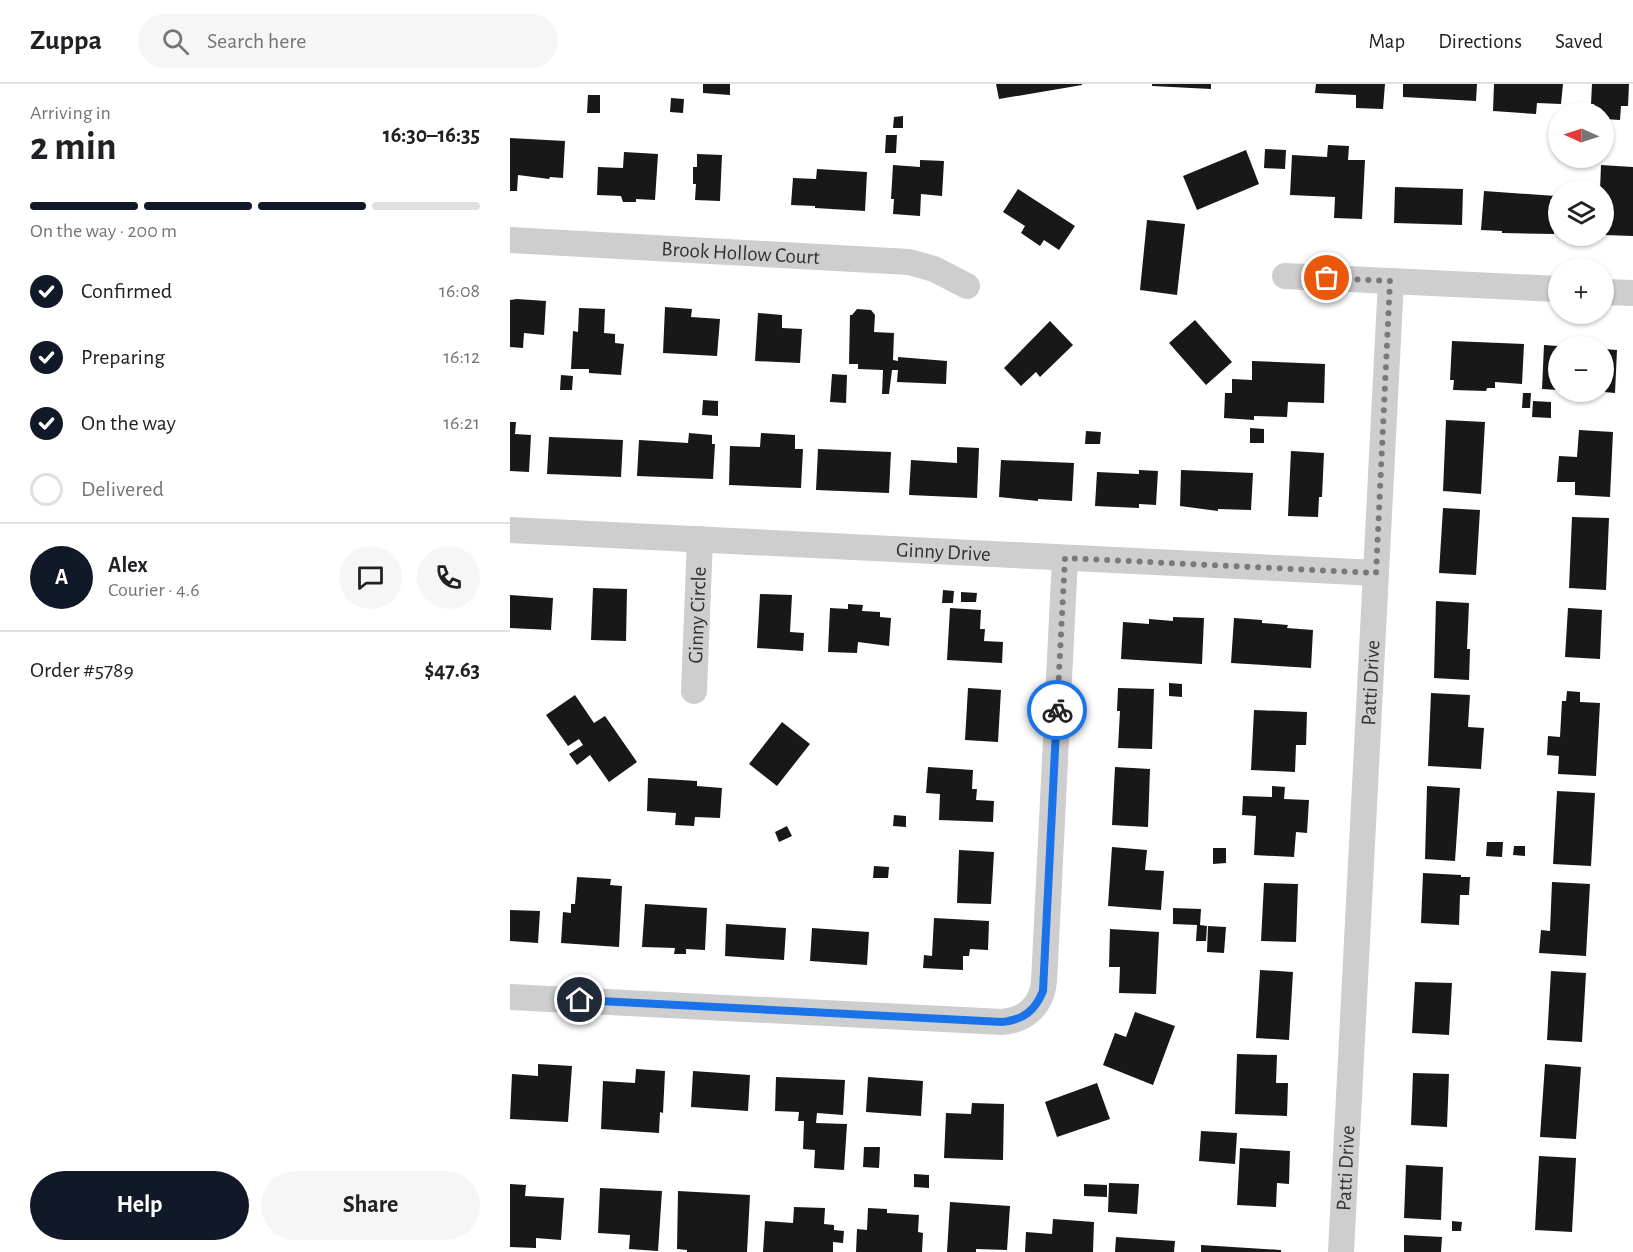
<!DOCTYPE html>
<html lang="en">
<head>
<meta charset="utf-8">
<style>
	body { margin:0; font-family:"Alegreya Sans",sans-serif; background:#f6f6f6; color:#202124; height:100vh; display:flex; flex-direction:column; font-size:22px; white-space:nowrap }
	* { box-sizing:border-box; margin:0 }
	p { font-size:20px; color:#757577 }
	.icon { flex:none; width:33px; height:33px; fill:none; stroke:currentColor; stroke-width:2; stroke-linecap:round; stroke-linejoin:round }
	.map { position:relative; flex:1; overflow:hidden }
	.details { display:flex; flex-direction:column; background:#fff; width:510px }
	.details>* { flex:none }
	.needle { width:39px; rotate:273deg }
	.tools { position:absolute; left:1038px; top:18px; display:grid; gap:12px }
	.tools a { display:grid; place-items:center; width:66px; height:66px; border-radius:50%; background:#fff; box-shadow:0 2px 4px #0004; font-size:30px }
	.pin { position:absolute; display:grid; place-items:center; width:51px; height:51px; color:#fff; margin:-26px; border:3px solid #fff; border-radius:50%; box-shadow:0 2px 6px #0007 }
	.courier { position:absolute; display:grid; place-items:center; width:60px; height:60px; margin:-30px; border:4px solid #1a73e8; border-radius:50%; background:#fff; color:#222; box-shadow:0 2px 8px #0007 }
	.headline em { font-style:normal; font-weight:700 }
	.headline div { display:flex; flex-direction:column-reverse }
	.headline { display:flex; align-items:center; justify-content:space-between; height:102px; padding:0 30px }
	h1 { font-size:39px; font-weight:700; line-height:45px }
	.bar { display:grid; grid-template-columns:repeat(4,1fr); gap:9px 6px; align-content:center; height:72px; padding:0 30px }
	.bar i { height:8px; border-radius:4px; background:#e0e0e0 }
	.bar .on { background:#111827 }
	.bar p { grid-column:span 4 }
	.line { display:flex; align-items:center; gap:15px; padding:0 30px; border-top:2px solid #e0e0e0 }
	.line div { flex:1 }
	.round { display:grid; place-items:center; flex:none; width:63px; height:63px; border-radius:32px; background:#f6f6f6 }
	ol { padding:0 30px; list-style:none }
	li { display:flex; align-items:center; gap:18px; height:66px }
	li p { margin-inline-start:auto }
	li .icon { padding:6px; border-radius:50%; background:#111827; color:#fff; stroke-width:4 }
	li:last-child { color:#757577 }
	li i { width:33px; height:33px; border:3px solid #e0e0e0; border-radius:50% }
	.primary-button { display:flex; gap:12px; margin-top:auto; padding:12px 30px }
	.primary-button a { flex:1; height:69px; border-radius:36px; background:#111827; color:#fff; font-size:24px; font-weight:700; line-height:69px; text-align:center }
	.primary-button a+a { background:#f6f6f6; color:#202124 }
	header { display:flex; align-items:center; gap:36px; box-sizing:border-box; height:84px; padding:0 30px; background:#fff; border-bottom:2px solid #e0e0e0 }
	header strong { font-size:28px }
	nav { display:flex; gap:33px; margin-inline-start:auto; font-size:21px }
	.search { width:420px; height:54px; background:#f6f6f6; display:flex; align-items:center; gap:15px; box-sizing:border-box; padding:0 21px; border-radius:33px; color:#757577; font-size:22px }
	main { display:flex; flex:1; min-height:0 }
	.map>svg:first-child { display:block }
	.building { fill:#181818 }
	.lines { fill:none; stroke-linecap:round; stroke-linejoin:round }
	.street { stroke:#cecece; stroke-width:26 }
	.done { stroke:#797979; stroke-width:6; stroke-dasharray:0 10.8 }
	.route { stroke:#1a73e8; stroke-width:8 }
	.labels { text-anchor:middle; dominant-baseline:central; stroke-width:6; stroke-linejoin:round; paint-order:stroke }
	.street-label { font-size:21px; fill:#313131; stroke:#fff }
</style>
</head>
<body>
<header>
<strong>Zuppa</strong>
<div class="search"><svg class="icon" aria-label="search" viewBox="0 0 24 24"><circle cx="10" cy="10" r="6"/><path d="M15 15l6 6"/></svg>Search here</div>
<nav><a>Map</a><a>Directions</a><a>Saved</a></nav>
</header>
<main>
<section class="details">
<div class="headline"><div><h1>2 min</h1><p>Arriving in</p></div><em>16:30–16:35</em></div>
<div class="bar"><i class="on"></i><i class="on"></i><i class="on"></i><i></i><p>On the way · 200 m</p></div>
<ol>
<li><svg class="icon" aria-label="check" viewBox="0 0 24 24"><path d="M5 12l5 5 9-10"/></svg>Confirmed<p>16:08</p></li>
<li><svg class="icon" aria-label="check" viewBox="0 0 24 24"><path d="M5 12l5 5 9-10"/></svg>Preparing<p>16:12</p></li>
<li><svg class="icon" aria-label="check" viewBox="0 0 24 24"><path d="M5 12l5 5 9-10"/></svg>On the way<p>16:21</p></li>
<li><i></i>Delivered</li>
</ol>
<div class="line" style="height:108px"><b class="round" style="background:#111827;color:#fff">A</b><div><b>Alex</b><p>Courier · 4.6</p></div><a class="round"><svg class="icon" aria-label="chat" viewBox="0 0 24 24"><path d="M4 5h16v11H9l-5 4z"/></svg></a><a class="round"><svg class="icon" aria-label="phone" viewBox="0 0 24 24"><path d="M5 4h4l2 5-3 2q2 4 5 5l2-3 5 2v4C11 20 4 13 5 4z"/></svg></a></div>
<div class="line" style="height:78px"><div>Order #5789</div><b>$47.63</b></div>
<div class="primary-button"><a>Help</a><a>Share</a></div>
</section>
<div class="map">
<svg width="1123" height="1168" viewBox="0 0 1123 1168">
	<rect width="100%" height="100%" fill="#fff"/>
	<path class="building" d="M193,0H220V11L193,9Z
		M486,0H572V1L489,15Z
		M642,0H701V5L642,2Z
		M806,0H875L873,25L846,24V11L805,9Z
		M893,0H967L966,17L893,13Z
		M984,0H1053L1051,20L1027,19L1026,30L983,27Z
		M1082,0H1119L1118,22H1111L1110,36L1094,35V28H1084V20H1081Z
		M78,11H90V29H77Z
		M161,14L174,15L173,29L160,28Z
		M393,32V44H383L384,33Z
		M376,51H387L386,69H375Z
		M0,54L55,57L53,94L40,93L39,95L8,91L7,107H0Z
		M818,61L839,62L838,76H855L852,135L824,134L825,113L780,111L782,71L817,73Z
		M755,65L776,66L775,85L754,84Z
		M736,66L749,100L687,126L673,92Z
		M114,68L148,70L145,116L126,115V118H113L111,112L87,111L88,83L113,84Z
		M187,70L212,71L210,117L185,116L186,100H183V83H187Z
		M410,76L434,77L432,112L411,110L410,132L383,130L384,115H381L383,81L410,83Z
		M1091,81L1123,83V152L1094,151V106H1090Z
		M307,85L357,88L355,127L305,124V122L281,121L283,94L306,95Z
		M885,103L953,105L952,141L884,139Z
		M508,105L565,142L549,166L534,156L530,162L511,149L515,142L493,128Z
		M974,107L1046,112L1044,150L992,149V147L971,146Z
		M637,136L675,140L667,211L630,206Z
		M7,215L36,217L34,251L14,249L13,264L0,263V216Z
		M155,223L182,225L181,233L210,235L207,272L153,269Z
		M69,224L95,225L94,249L105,250V259L114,260L111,291L79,289V285H61L63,247L68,248Z
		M347,225L361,226L365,231L364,248L384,249L383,276L388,277V273L437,277L436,300L387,298L388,286H382L379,310H372L373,286L348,285V280H339L340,231H342Z
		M248,229L272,231V244L292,245L290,279L245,277Z
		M685,236L722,278L696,301L659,259Z
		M540,237L563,261L530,293L526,288L511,302L494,284Z
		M942,257L1014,260L1012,300L985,298V304H977L976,307L943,306L944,296H940Z
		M1034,261L1048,262V306L1032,305Z
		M1094,265L1107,266L1105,309L1094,308Z
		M742,277L815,280L814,319L778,318L777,333L744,332V336L714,334L715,309H722V295L742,296Z
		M322,290L337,291L336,319L320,318Z
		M51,291L63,292L62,306H50Z
		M1013,309H1021L1020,324H1012Z
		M193,316L208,317V332L192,331Z
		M1023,317L1041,318V334L1022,333Z
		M936,336L975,338L971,410L933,407Z
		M0,338H6L5,350L21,351L19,388L0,387Z
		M740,344L754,345V359H740Z
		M1069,346L1103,348L1100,413L1065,411V398H1047L1049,372L1067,373Z
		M576,347L591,348L590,360H575Z
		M179,349L202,351V360H205L203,395L127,392L129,356L178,359Z
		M251,349L285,351V365H293L291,404L219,401L220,362L250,363Z
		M39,353L113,356L111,393L37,390Z
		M447,363L469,364L467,414L399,411L401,376L447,379Z
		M308,365L381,368L379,409L306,406Z
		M781,367L814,369L812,413H809L808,433L778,432Z
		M491,376L564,379L562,417L528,415V417L489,413Z
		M629,386L648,387L646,421L629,420V424L585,422L587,388L629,390Z
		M671,386L743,389L741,426L708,425V427L670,422Z
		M933,424L970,426L966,491L929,489Z
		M1062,433L1099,434L1096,506L1059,504Z
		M83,504L117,505L116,557L81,556Z
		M433,506L444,507L443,519H432Z
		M451,508L467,509L466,518H451Z
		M250,510L282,511L280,548L294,549L293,567L247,564Z
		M0,511L43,514L41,546L0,544Z
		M926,517L959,519L957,565H960L959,596L924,594Z
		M338,520L353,521L352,527L370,528V533L381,534L379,562L348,558L347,569L318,568L320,524L338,525Z
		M440,524L471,526L470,545H475L474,557L493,558L492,579L437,576Z
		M1058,524L1092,526L1090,575L1055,573Z
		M663,533L694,534L692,580L611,575L613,538L639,540V535L663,537Z
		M724,534L752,536V539L778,541L777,544L803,546L801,584L721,579Z
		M659,599L672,600V613L659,612Z
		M458,604L491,606L488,658L455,656Z
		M608,604L644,605L642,665L608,664L610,627H607Z
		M1057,607L1070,608V618L1090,619L1086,692L1048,690L1049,672L1037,671L1038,652L1050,653L1052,617H1056Z
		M921,609L960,611L958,643L974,644L971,685L918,682Z
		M65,611L84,639L95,632L127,678L99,698L80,671L67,681L59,670L73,661L69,655L58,662L36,631Z
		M744,626L797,628L796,661H786L785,688L741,686Z
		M272,638L300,660L267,702L239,680Z
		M418,683L463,686L462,705H467L466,716L484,717L483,738L429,736L430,710L416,709Z
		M605,683L640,685L638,743L602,741Z
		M138,694L187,697V702L212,704L210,734L185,733L184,742L165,741L166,729L137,727Z
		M762,702L775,703L774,715L799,716L797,749L786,748L784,773L744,771L746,732L732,731L733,712L762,713Z
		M917,702L950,704L945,777L915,775Z
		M1047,707L1085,709L1081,782L1043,780Z
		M384,731L396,732V743L383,742Z
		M277,742L282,752L269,758L265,748Z
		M977,758H993L992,773L976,772Z
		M1004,762H1015V772L1003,771Z
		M602,763L637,766L635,786L654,787L651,826L598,822Z
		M703,764H716V779L703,780Z
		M449,766L484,768L481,820L447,819Z
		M364,782L379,783L378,794H363Z
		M913,789L951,791V793H960L959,811H950L949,841L911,839Z
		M67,793L101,795L100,801L112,802L109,863L51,859L53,828L61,829V820H65Z
		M1042,798L1080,800L1076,872L1029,869L1031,846L1040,847Z
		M754,799L788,800L786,858L751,857Z
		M135,820L197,824L195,866L176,865V870H164L165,864L132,863Z
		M663,824L691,825L690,841L697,842L696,857H686L687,841L663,840Z
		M0,826L30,827L28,859L0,857Z
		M424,834L479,837L478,866L460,865L459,872H453V886L413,884L414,871L422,872Z
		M216,840L276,844L274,876L215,872Z
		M698,842L716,843L714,869L697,868Z
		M302,844L359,848L357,881L300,877Z
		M600,845L649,848L646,910L609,909L610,883H599Z
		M750,886L783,888L779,956L746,954Z
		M1041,887L1076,889L1072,958L1037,956Z
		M905,898L942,899L939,951L902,949Z
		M625,928L665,942L643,1001L593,981L605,949L616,953Z
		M727,970L767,971L766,999H778L777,1032L725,1030Z
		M28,980L62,982L58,1038L0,1035L2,990L28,992Z
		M1035,980L1071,983L1066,1055L1030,1053Z
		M126,985L155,987L153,1029L150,1028L149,1049L91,1045L93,997L125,999Z
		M183,987L240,991L238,1027L181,1023Z
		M903,989L939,990L937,1043L901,1041Z
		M266,993L335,996L333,1031L307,1029L306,1039L337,1040L334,1086L304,1084L305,1066L293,1065L294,1037H288L289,1028L265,1027Z
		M358,993L413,997L411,1032L356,1028Z
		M587,999L600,1035L547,1053L535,1018Z
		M462,1019L494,1020L493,1076L434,1074L436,1029L461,1030Z
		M691,1047L727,1049L725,1080L689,1077Z
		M354,1063H370L369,1084L353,1083Z
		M730,1064L780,1067L779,1100L767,1099L766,1123L727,1121Z
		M1029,1072L1066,1074L1062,1148L1025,1146Z
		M896,1081L933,1083L931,1136L894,1134Z
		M404,1090L419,1091V1104L404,1103Z
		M599,1099L629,1100L627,1130L598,1128Z
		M0,1100L16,1101L15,1112L54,1114L51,1156L26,1154V1164L0,1163Z
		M574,1100L597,1101V1113L574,1112Z
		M90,1104L152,1107L148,1167L119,1165L120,1151L88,1149Z
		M168,1107L240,1111L237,1168H177V1166L167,1165Z
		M440,1118L500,1122L497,1166L466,1165V1168H437Z
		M284,1123L315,1124L314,1140L324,1141V1146L334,1147L333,1159L323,1158V1168H253L255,1137L283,1139Z
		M358,1124L377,1125V1129L409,1131L408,1148L413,1149L412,1168H346L347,1145L357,1146Z
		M543,1135L584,1138L583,1168H515L516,1148L542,1150Z
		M942,1137L952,1138L951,1147H942Z
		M894,1151L932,1153L931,1168H894Z
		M606,1153L665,1157L664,1168H605Z
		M691,1161L771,1166V1168H691Z"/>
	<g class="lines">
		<g class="street">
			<path id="s1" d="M0,156L399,178L424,185L457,202"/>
			<path d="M775,192L1048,205"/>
			<path d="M1094,208L1123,209"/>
			<path id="s2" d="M0,446L866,489"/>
			<path id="s3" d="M184,607L190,455"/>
			<path d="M0,913L492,938C515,936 531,923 534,898L555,474"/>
			<path id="s4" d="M831,1168L881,197"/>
		</g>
	</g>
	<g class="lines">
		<path class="done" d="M547,626L555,474L866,489L880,197L817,194"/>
		<path class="route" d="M70,916L492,938C513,936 525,927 533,907L547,626"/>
	</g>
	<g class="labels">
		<g class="street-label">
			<text stroke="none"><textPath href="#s1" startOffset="231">Brook Hollow Court</textPath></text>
			<text stroke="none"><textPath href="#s2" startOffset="434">Ginny Drive</textPath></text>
			<text stroke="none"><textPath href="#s3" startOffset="76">Ginny Circle</textPath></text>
			<text stroke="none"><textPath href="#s4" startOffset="570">Patti Drive</textPath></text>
			<text stroke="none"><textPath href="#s4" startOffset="84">Patti Drive</textPath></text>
		</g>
	</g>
</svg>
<div class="tools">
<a><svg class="needle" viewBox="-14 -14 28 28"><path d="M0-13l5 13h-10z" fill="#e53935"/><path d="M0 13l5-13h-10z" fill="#757577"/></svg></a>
<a><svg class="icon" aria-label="layers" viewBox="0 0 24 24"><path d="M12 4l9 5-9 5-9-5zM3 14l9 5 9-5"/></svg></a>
<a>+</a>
<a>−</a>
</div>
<div class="pin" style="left:817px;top:194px;background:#ea580c"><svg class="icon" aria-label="bag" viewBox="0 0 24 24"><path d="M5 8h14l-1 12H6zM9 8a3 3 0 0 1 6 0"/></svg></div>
<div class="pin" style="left:70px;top:916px;background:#1f2937"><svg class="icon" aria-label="home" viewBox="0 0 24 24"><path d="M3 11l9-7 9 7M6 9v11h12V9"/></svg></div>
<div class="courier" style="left:547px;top:626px"><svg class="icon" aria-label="bike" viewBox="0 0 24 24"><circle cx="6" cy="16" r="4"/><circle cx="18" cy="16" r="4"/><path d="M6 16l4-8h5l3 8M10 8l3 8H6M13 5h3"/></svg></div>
</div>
</main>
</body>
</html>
